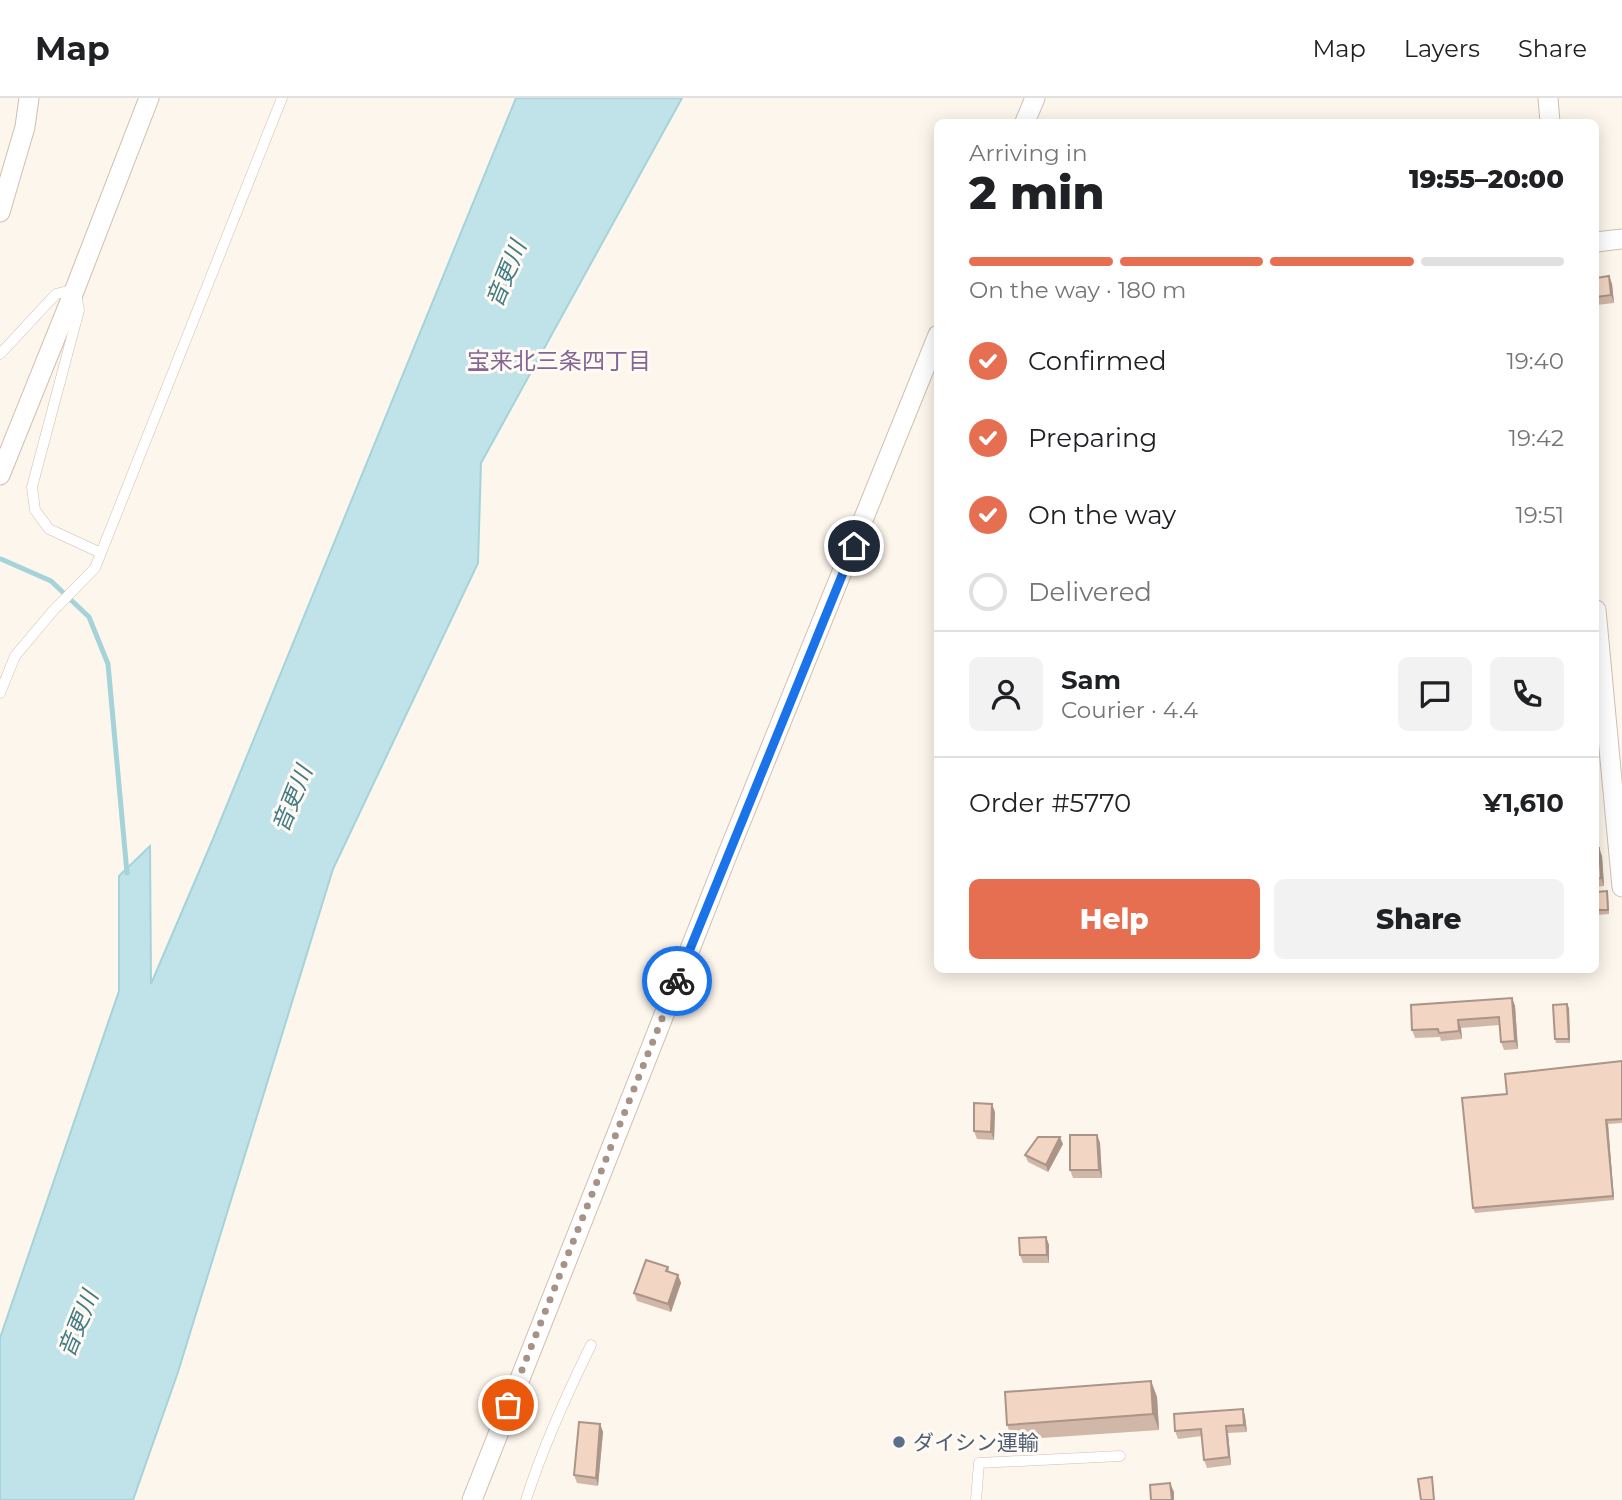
<!DOCTYPE html>
<html lang="en">
<head>
<meta charset="utf-8">
<style>
	body { margin:0; font-family:Montserrat,"Noto Sans JP",sans-serif; background:#f2f2f2; color:#202124; height:100vh; display:flex; flex-direction:column; font-size:26px; white-space:nowrap }
	* { box-sizing:border-box; margin:0 }
	p { font-size:23px; color:#757577 }
	.icon { flex:none; width:38px; height:38px; fill:none; stroke:currentColor; stroke-width:2; stroke-linecap:round; stroke-linejoin:round }
	.map { position:relative; flex:1; overflow:hidden }
	.side { position:absolute; left:934px; top:21px; width:665px; height:854px; display:flex; flex-direction:column; background:#fff; border-radius:10px; box-shadow:0 4px 18px #0003 }
	.side>* { flex:none }
	.pin { position:absolute; display:grid; place-items:center; width:60px; height:60px; color:#fff; margin:-30px; border:4px solid #fff; border-radius:50%; box-shadow:0 2px 7px #0007 }
	.courier { position:absolute; display:grid; place-items:center; width:70px; height:70px; margin:-35px; border:5px solid #1a73e8; border-radius:50%; background:#fff; color:#222; box-shadow:0 2px 9px #0007 }
	.summary em { font-style:normal; font-weight:800 }
	.summary div { display:flex; flex-direction:column-reverse }
	.summary { display:flex; align-items:center; justify-content:space-between; height:119px; padding:0 35px }
	h1 { font-size:46px; font-weight:800; line-height:52px }
	.bar { display:grid; grid-template-columns:repeat(4,1fr); gap:10px 7px; align-content:center; height:84px; padding:0 35px }
	.bar i { height:9px; border-radius:5px; background:#e0e0e0 }
	.bar .active { background:#e76f51 }
	.bar p { grid-column:span 4 }
	.line { display:flex; align-items:center; gap:18px; padding:0 35px; border-top:2px solid #e0e0e0 }
	.line div { flex:1 }
	.round { display:grid; place-items:center; flex:none; width:74px; height:74px; border-radius:10px; background:#f2f2f2 }
	ol { padding:0 35px; list-style:none }
	li { display:flex; align-items:center; gap:21px; height:77px }
	li p { margin-inline-start:auto }
	li .icon { padding:7px; border-radius:50%; background:#e76f51; color:#fff; stroke-width:4 }
	li:last-child { color:#757577 }
	li i { width:38px; height:38px; border:4px solid #e0e0e0; border-radius:50% }
	.button { display:flex; gap:14px; margin-top:auto; padding:14px 35px }
	.button a { flex:1; height:80px; border-radius:10px; background:#e76f51; color:#fff; font-size:28px; font-weight:800; line-height:80px; text-align:center }
	.button a+a { background:#f2f2f2; color:#202124 }
	header { display:flex; align-items:center; gap:42px; box-sizing:border-box; height:98px; padding:0 35px; background:#fff; border-bottom:2px solid #e0e0e0 }
	header strong { font-size:33px }
	nav { display:flex; gap:38px; margin-inline-start:auto; font-size:24px }
	.map>svg:first-child { display:block }
	.water { fill:#bfe3e8; stroke:#a5d3da; stroke-width:2 }
	.lines { fill:none; stroke-linecap:round; stroke-linejoin:round }
	.stream { stroke:#a5d3da; stroke-width:5 }
	.service-casing { stroke:#d1beb0; stroke-width:11 }
	.minor-casing { stroke:#d1beb0; stroke-width:21 }
	.service { stroke:#fff; stroke-width:10 }
	.minor { stroke:#fff; stroke-width:19 }
	.wall { fill:#d1b7a8 }
	.shaded-wall { fill:#aa9588 }
	.building { fill:#f3d5c3; stroke:#aa9588; stroke-width:2 }
	.done { stroke:#a89285; stroke-width:7; stroke-dasharray:0 12.6 }
	.route { stroke:#1a73e8; stroke-width:9 }
	.service-dot { fill:#5c6f8a; stroke:#fffaf3; stroke-width:2.5 }
	.labels { text-anchor:middle; dominant-baseline:central; stroke-width:6; stroke-linejoin:round; paint-order:stroke }
	.service-label { font-size:21px; fill:#4e5e75; stroke:#fffaf3; text-anchor:start }
	.water-label { font-size:23px; font-style:italic; fill:#437c86; stroke:#fffaf3 }
	.neighbourhood-label { font-size:23px; fill:#846695; stroke:#fffaf3 }
</style>
</head>
<body>
<header>
<strong>Map</strong>
<nav><a>Map</a><a>Layers</a><a>Share</a></nav>
</header>
<div class="map">
<svg width="1622" height="1402" viewBox="0 0 1622 1402">
	<rect width="100%" height="100%" fill="#fdf6ec"/>
	<path class="water" d="M516,0H682L481,365L478,465L333,771L178,1274L133,1402H0V1240L119,893V778L150,748L151,886L213,741Z"/>
	<g class="lines">
		<path class="stream" d="M1,461L51,483L89,519L108,566L127,775"/>
		<defs>
			<path id="service" d="M0,256L56,196L75,191L79,212L32,389L35,412L49,431L101,455
				M0,595L15,558L52,514L95,470L282,0
				M526,1402C543,1348 566,1298 591,1247
				M976,1402L979,1365L1120,1358"/>
			<path id="minor" d="M1548,0L1550,24
				M1025,24L1035,0
				M0,114L25,29L29,0
				M1596,144L1622,141
				M0,377L75,191L149,0
				M1596,512L1622,789
				M472,1402L728,755L938,237"/>
		</defs>
		<use href="#service" class="service-casing"/>
		<use href="#minor" class="minor-casing"/>
		<use href="#service" class="service"/>
		<use href="#minor" class="minor"/>
	</g>
	<path class="wall" d="M1609,178L1612,186L1614,205L1596,207V180Z
		M1596,751L1602,758L1604,788L1596,789Z
		M1607,793L1608,797L1609,816L1596,817V794Z
		M1512,900L1515,908L1518,951L1504,952L1501,944L1500,927L1461,930L1462,941L1441,943L1440,939L1415,940L1412,932Z
		M1569,910L1570,945H1556L1555,941Z
		M1622,963V1025L1608,1026L1614,1102L1475,1115L1473,1110L1507,996Z
		M995,1014L994,1042L977,1041L974,1033Z
		M1097,1037L1100,1045L1102,1080H1073L1070,1072Z
		M1063,1046L1048,1074L1028,1064L1025,1057Z
		M1046,1139L1049,1147V1165H1023L1020,1157Z
		M668,1169L670,1175L678,1177L681,1185L671,1214L637,1203L634,1195Z
		M1151,1283L1157,1299L1159,1332L1013,1342L1007,1327Z
		M1243,1311L1245,1318L1247,1334L1228,1335L1231,1367L1207,1370L1204,1362L1202,1338L1178,1341L1175,1333Z
		M600,1326L603,1334L598,1388L577,1385L574,1377Z"/>
	<path class="shaded-wall" d="M1609,178L1612,186L1614,205L1611,197Z
		M1599,750L1602,758L1604,788L1601,780Z
		M1512,900L1515,908L1518,951L1515,943Z
		M1567,906L1569,910L1570,945L1569,941Z
		M1458,922L1461,930L1462,941L1459,933Z
		M992,1006L995,1014L994,1042L991,1034Z
		M1606,1022L1608,1026L1614,1102L1613,1098Z
		M1097,1037L1100,1045L1102,1080L1099,1072Z
		M1060,1039L1063,1046L1048,1074L1046,1067Z
		M1046,1139L1049,1147V1165L1047,1157Z
		M678,1177L681,1185L671,1214L668,1206Z
		M1151,1283L1157,1299L1159,1332L1153,1316Z
		M1243,1311L1245,1318L1247,1334L1244,1327Z
		M600,1326L603,1334L598,1388L596,1380Z
		M1226,1328L1228,1335L1231,1367L1229,1359Z
		M1170,1385L1174,1394V1402H1172Z"/>
	<path class="building" d="M1609,178L1611,197L1596,199V180Z
		M1599,750L1601,780L1596,781V751Z
		M1607,793L1608,812H1596V794Z
		M1512,900L1515,943L1501,944L1499,919L1458,922L1459,933L1439,935L1438,931L1412,932L1411,907Z
		M1567,906L1569,941H1555L1553,907Z
		M1622,963V1021L1606,1022L1613,1098L1473,1110L1462,1000L1507,996L1505,976Z
		M974,1005L992,1006L991,1034L974,1033Z
		M1070,1037H1097L1099,1072H1070Z
		M1038,1039H1060L1046,1067L1025,1057Z
		M1046,1139L1047,1157H1020L1019,1140Z
		M646,1162L668,1169L666,1173L678,1177L668,1206L634,1195Z
		M1151,1283L1153,1316L1007,1327L1005,1294Z
		M1243,1311L1244,1327L1226,1328L1229,1359L1204,1362L1201,1331L1175,1333L1174,1316Z
		M579,1324L600,1326L596,1380L574,1377Z
		M1432,1379L1434,1402H1421L1418,1381Z
		M1170,1385L1172,1402H1151L1150,1387Z"/>
	<g class="lines">
		<path class="done" d="M508,1307L677,883"/>
		<path class="route" d="M677,883L854,448"/>
	</g>
	<circle class="service-dot" cx="899" cy="1344" r="7"/>
	<g class="labels">
		<g class="service-label">
			<text x="913" y="1344">ダイシン運輸</text>
		</g>
		<g class="water-label">
			<text transform="translate(506 176) rotate(-68)">音更川</text>
			<text transform="translate(292 701) rotate(-68)">音更川</text>
			<text transform="translate(78 1226) rotate(-68)">音更川</text>
		</g>
		<g class="neighbourhood-label">
			<text x="559" y="263">宝来北三条四丁目</text>
		</g>
	</g>
</svg>
<div class="pin" style="left:508px;top:1307px;background:#ea580c"><svg class="icon" aria-label="bag" viewBox="0 0 24 24"><path d="M5 8h14l-1 12H6zM9 8a3 3 0 0 1 6 0"/></svg></div>
<div class="pin" style="left:854px;top:448px;background:#1f2937"><svg class="icon" aria-label="home" viewBox="0 0 24 24"><path d="M3 11l9-7 9 7M6 9v11h12V9"/></svg></div>
<div class="courier" style="left:677px;top:883px"><svg class="icon" aria-label="bike" viewBox="0 0 24 24"><circle cx="6" cy="16" r="4"/><circle cx="18" cy="16" r="4"/><path d="M6 16l4-8h5l3 8M10 8l3 8H6M13 5h3"/></svg></div>
<section class="side">
<div class="summary"><div><h1>2 min</h1><p>Arriving in</p></div><em>19:55–20:00</em></div>
<div class="bar"><i class="active"></i><i class="active"></i><i class="active"></i><i></i><p>On the way · 180 m</p></div>
<ol>
<li><svg class="icon" aria-label="check" viewBox="0 0 24 24"><path d="M5 12l5 5 9-10"/></svg>Confirmed<p>19:40</p></li>
<li><svg class="icon" aria-label="check" viewBox="0 0 24 24"><path d="M5 12l5 5 9-10"/></svg>Preparing<p>19:42</p></li>
<li><svg class="icon" aria-label="check" viewBox="0 0 24 24"><path d="M5 12l5 5 9-10"/></svg>On the way<p>19:51</p></li>
<li><i></i>Delivered</li>
</ol>
<div class="line" style="height:126px"><a class="round"><svg class="icon" aria-label="person" viewBox="0 0 24 24"><circle cx="12" cy="8" r="4"/><path d="M4 21q1-7 8-7t8 7"/></svg></a><div><b>Sam</b><p>Courier · 4.4</p></div><a class="round"><svg class="icon" aria-label="chat" viewBox="0 0 24 24"><path d="M4 5h16v11H9l-5 4z"/></svg></a><a class="round"><svg class="icon" aria-label="phone" viewBox="0 0 24 24"><path d="M5 4h4l2 5-3 2q2 4 5 5l2-3 5 2v4C11 20 4 13 5 4z"/></svg></a></div>
<div class="line" style="height:91px"><div>Order #5770</div><b>¥1,610</b></div>
<div class="button"><a>Help</a><a>Share</a></div>
</section>
</div>
</body>
</html>
